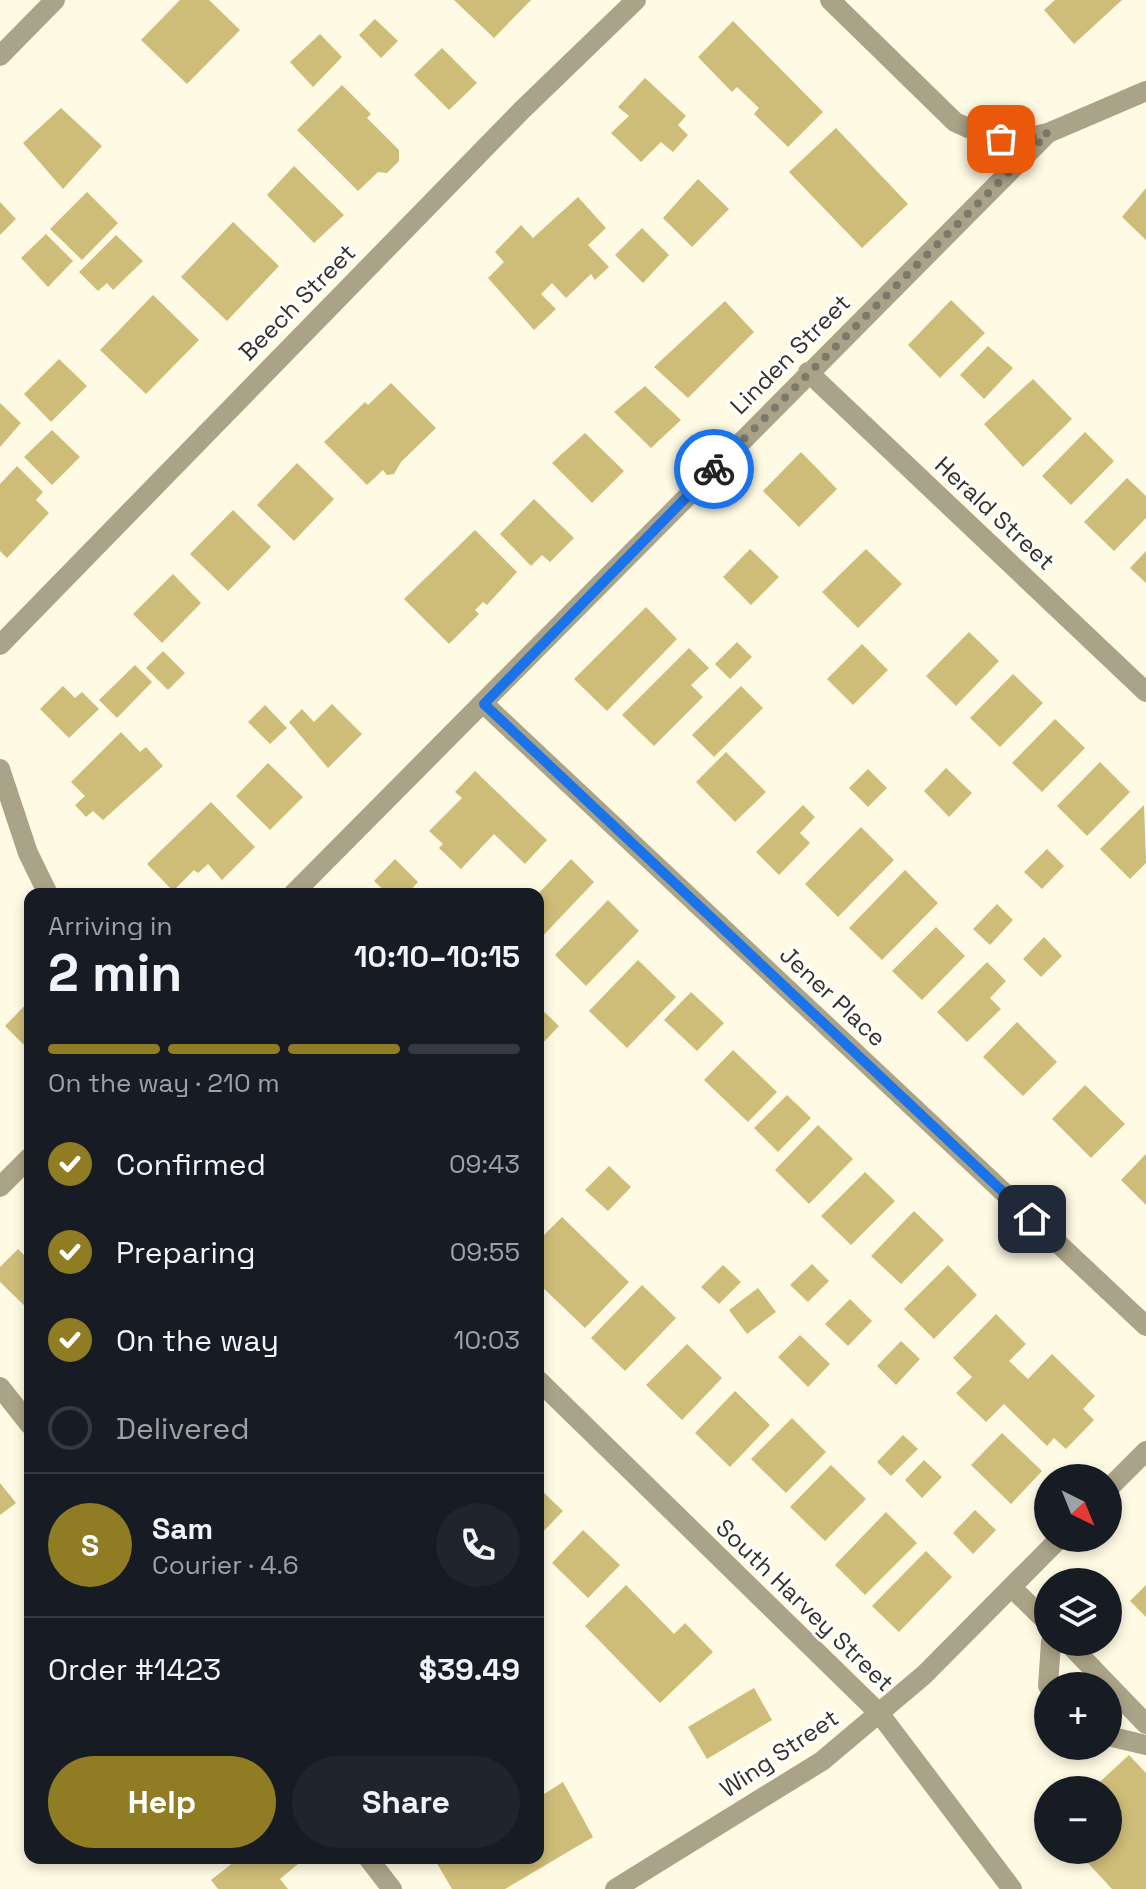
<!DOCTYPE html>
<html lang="en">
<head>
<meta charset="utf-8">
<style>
	body { margin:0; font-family:"Space Grotesk",sans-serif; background:#20242c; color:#f1f3f6; height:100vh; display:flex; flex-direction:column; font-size:30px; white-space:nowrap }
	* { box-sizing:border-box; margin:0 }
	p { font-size:26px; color:#9ea1a6 }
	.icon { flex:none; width:44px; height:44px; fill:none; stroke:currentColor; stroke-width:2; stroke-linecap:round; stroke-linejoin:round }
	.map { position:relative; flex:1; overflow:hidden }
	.sheet { position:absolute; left:24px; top:888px; width:520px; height:976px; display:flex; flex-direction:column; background:#171b24; border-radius:16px; box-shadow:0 4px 12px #0003 }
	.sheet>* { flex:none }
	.needle { width:52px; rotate:137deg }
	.buttons { position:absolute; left:1034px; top:1464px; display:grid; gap:16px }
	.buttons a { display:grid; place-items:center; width:88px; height:88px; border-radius:50%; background:#171b24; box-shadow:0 4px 12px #0003; font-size:40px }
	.pin { position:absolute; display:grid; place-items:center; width:68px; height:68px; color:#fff; margin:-34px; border-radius:16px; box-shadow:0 4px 12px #0006 }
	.courier { position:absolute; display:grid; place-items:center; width:80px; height:80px; margin:-40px; border:6px solid #1a73e8; border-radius:50%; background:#fff; color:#222; box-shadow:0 2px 10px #0007 }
	.summary em { font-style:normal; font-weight:800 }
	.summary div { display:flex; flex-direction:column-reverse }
	.summary { display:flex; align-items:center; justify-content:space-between; height:136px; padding:0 24px }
	h1 { font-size:52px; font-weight:800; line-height:60px }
	.bar { display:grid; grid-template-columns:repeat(4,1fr); gap:12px 8px; align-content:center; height:96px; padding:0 24px }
	.bar i { height:10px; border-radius:6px; background:#363941 }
	.bar .selected { background:#8f7c23 }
	.bar p { grid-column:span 4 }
	.line { display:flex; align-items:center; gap:20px; padding:0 24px; border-top:2px solid #363941 }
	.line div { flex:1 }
	.round { display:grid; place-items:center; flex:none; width:84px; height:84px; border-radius:42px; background:#20242c }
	ol { padding:0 24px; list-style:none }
	li { display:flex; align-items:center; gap:24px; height:88px }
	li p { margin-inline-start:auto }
	li .icon { padding:8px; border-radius:50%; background:#8f7c23; color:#fff; stroke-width:4 }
	li:last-child { color:#9ea1a6 }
	li i { width:44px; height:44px; border:4px solid #363941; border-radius:50% }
	.action { display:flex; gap:16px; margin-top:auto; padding:16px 24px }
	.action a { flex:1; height:92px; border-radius:48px; background:#8f7c23; color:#fff; font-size:32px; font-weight:800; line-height:92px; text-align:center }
	.action a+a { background:#20242c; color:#f1f3f6 }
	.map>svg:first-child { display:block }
	.building { fill:#cdbd78 }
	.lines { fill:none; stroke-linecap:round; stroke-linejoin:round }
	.minor { stroke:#aaa387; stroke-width:20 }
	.done { stroke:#7b7969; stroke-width:8; stroke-dasharray:0 14.4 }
	.route { stroke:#1a73e8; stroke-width:10 }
	.labels { text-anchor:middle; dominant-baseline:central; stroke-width:6; stroke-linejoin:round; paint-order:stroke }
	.street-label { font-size:24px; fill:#353328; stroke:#fff }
</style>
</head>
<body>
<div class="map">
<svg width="1146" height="1889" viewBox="0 0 1146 1889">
	<rect width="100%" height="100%" fill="#fefae3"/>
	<path class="building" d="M180,0H209L240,30L187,84L141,40Z
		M454,0H531L494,38Z
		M1055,0H1122L1074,44L1044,10Z
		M375,19L398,41L381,58L359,35Z
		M733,21L823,112L788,147L754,114L759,108L737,87L732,92L698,57Z
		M320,34L342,57L313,87L290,62Z
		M442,48L477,83L449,110L414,75Z
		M645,78L686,116L678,125L688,135L673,152L661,142L641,162L611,133L629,116L618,107Z
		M342,85L371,114L367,118L399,150V161L387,173L378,172L358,191L297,130Z
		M61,108L102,146L63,189L23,143Z
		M836,128L908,204L862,248L789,172Z
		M294,166L344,215L314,243L267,195Z
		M698,179L729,209L692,247L663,218Z
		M1146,188V240L1122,217Z
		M87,192L118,223L82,260L50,229Z
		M578,197L606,228L588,245L609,267L595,280L591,274L566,298L552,283L541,294L556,309L534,330L488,278L504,262L495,252L521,225L533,238Z
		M0,202L16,219L0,235Z
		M233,222L279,266L227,321L181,277Z
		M642,228L669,255L643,283L615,255Z
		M46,234L73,261L48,287L21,258Z
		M116,235L143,261L113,290L107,283L98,291L79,272Z
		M153,295L199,340L146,394L100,350Z
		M951,300L985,333L940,378L908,345Z
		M725,301L754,332L688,398L654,367Z
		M988,346L1013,368L984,399L960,375Z
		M59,359L87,386L51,422L24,394Z
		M1033,379L1072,419L1023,467L984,424Z
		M391,383L436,428L401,462L394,474L387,475L383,470L367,485L324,442L365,402L368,405Z
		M645,386L681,420L651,448L614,412Z
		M0,403L21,423L0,447Z
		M52,430L80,457L52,485L24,457Z
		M1085,432L1114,461L1071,505L1042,476Z
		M585,433L624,471L592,503L552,463Z
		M801,452L837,489L799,527L763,491Z
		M297,463L334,499L294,541L257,505Z
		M17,466L43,492L36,500L49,513L7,558L0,551V484Z
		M1127,478L1146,496V518L1114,551L1084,522Z
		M534,499L574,538L550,562L542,555L531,566L500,534Z
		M233,510L271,547L228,591L190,554Z
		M475,530L517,572L487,605L483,602L475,610L479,614L449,644L404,599Z
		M750,549L779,577L751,605L723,577Z
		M866,549L902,584L858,628L822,592Z
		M1146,551V583L1130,568Z
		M173,574L201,603L162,643L133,614Z
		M646,607L677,639L607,711L574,679Z
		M969,632L999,661L956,706L926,676Z
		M737,642L752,657L730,679L715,664Z
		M862,644L888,670L853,705L827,679Z
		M689,648L709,668L691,685L703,697L654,746L622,715Z
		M163,651L185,673L168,690L146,668Z
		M135,665L152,682L117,718L99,700Z
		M1013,674L1043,703L1000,747L970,718Z
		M63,686L75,698L82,692L99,709L69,738L40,709Z
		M741,686L763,708L714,757L692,735Z
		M332,704L362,734L328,768L289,722L302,709L314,722Z
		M265,705L287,728L270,744L248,722Z
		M1055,719L1085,748L1042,792L1012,763Z
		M121,732L140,752L146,747L163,766L103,820L93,811L86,817L75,805L85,796L71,782Z
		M726,752L766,792L735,822L696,782Z
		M1100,762L1130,792L1087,836L1057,806Z
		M268,763L303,797L270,830L236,796Z
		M946,768L972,793L949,817L924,791Z
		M868,769L887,788L868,807L849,788Z
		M475,771L547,840L525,864L494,834L461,869L439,848L443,844L429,831L462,798L455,792Z
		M211,802L255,847L222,880L208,864L198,873L194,870L173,891L147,864Z
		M803,805L815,817L800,833L810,843L779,875L756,852Z
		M1144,805L1146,863L1130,879L1100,849Z
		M861,827L894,860L838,917L805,884Z
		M1047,849L1064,866L1042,889L1024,872Z
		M395,859L418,882L407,894H388L374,881Z
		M571,859L594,882L538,941V894Z
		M905,870L938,903L882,960L849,928Z
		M608,900L639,931L586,986L555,955Z
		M997,904L1013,920L990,945L973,929Z
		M936,927L965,956L922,1000L892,971Z
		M1044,937L1062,956L1041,977L1023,959Z
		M638,960L676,997L627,1048L589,1011Z
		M987,962L1006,981L990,998L1001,1009L967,1042L937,1012Z
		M691,992L724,1023L697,1051L664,1020Z
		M30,1000V1051L5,1026Z
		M538,1006L559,1026L538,1048Z
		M1017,1022L1057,1062L1023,1096L983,1057Z
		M733,1050L777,1092L748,1122L704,1080Z
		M1085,1085L1125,1124L1091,1158L1052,1119Z
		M787,1095L811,1118L778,1152L754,1128Z
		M818,1125L853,1159L809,1204L775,1170Z
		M1146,1154V1205L1121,1180Z
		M609,1166L631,1187L608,1211L585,1190Z
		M865,1172L895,1201L851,1245L821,1216Z
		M914,1211L944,1240L901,1284L871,1256Z
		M562,1217L629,1282L585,1328L538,1283V1241Z
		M18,1249L28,1259L30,1257V1311L0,1282V1267Z
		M812,1264L829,1281L808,1302L790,1285Z
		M723,1265L741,1282L719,1304L701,1287Z
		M948,1265L977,1295L934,1339L904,1309Z
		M642,1285L676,1318L625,1371L591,1338Z
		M758,1288L776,1312L747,1334L729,1310Z
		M850,1299L872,1321L848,1346L825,1324Z
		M996,1314L1026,1344L1009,1361L1028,1379L1052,1354L1095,1396L1083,1409L1094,1420L1066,1449L1054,1438L1047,1446L1004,1404L986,1422L956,1393L972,1377L953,1358Z
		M800,1335L830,1364L808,1387L778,1357Z
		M901,1341L920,1359L896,1385L877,1366Z
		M687,1344L722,1378L682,1420L646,1385Z
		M735,1391L770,1425L730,1467L695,1433Z
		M792,1418L826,1452L786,1493L751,1459Z
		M1002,1433L1042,1471L1011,1504L971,1465Z
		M903,1435L918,1449L891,1476L877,1462Z
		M924,1460L942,1477L922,1498L905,1480Z
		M831,1465L866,1499L825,1541L790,1507Z
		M0,1483L16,1503L0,1515Z
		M541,1490L563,1511L538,1537V1493Z
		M975,1510L996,1530L973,1554L953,1533Z
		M886,1512L917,1543L865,1595L835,1565Z
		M583,1530L620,1565L588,1598L552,1563Z
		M926,1551L952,1577L899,1632L872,1606Z
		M626,1585L674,1634L685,1623L713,1652L660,1703L585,1626Z
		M1146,1585V1617L1130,1601Z
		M754,1688L772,1720L707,1759L688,1727Z
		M1129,1755L1146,1773V1889H1112L1076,1850H1108V1790H1091Z
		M563,1782L593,1837L505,1889H452L435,1860L438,1858H538V1798Z
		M239,1858H292L298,1864L280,1879L288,1889H218L211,1880Z"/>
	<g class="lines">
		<path class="minor" d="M830,0L955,122C987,138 1013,142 1048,133
			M0,56L55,0
			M808,372L1146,692
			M0,645L522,110L636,0
			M484,704L1146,1326
			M0,769L28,853L48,894
			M293,894L1048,133L1146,91
			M0,1187L30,1157
			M538,1380L879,1713L1012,1889
			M0,1387L30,1425
			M1108,1489L1146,1451
			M1011,1587L1048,1623
			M1067,1642L1146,1724
			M1048,1686L1051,1642
			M1108,1736L1146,1745
			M368,1858L392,1889
			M615,1889L822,1761L924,1675L1060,1538"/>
	</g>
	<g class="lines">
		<path class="done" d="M714,469L1048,133L1023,139H1001"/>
		<path class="route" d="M714,469L484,704L1032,1219"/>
	</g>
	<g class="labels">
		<g class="street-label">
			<text transform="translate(297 302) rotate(-45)">Beech Street</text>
			<text transform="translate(790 354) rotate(-45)">Linden Street</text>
			<text transform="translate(995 513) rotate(43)">Herald Street</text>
			<text transform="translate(833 996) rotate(43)">Jener Place</text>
			<text transform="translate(805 1605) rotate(44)">South Harvey Street</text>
			<text transform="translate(779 1753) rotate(-34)">Wing Street</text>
		</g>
	</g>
</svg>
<div class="buttons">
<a><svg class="needle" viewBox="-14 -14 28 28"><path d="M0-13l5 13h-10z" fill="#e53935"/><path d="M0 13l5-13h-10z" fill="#9ea1a6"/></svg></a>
<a><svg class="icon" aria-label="layers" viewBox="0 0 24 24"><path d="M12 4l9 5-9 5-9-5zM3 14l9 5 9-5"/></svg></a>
<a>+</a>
<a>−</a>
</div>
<div class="pin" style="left:1001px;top:139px;background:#ea580c"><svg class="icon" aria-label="bag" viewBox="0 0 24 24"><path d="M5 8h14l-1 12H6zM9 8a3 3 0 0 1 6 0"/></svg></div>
<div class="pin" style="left:1032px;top:1219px;background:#1f2937"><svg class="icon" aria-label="home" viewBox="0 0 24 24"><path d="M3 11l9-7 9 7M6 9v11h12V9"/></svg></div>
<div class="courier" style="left:714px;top:469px"><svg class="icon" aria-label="bike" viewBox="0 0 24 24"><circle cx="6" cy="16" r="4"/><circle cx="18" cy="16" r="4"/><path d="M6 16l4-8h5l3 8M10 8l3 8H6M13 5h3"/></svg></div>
<section class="sheet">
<div class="summary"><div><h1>2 min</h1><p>Arriving in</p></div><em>10:10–10:15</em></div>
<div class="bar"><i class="selected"></i><i class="selected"></i><i class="selected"></i><i></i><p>On the way · 210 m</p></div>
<ol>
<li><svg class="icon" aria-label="check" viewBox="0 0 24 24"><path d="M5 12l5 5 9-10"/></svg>Confirmed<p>09:43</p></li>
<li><svg class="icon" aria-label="check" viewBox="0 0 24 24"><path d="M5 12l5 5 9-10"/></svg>Preparing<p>09:55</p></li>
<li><svg class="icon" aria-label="check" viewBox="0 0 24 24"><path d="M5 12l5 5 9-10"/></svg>On the way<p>10:03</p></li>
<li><i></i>Delivered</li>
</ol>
<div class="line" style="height:144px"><b class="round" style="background:#8f7c23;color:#fff">S</b><div><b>Sam</b><p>Courier · 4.6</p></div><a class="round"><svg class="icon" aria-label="phone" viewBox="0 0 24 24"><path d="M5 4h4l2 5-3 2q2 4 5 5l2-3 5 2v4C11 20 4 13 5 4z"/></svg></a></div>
<div class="line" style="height:104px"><div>Order #1423</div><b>$39.49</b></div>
<div class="action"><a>Help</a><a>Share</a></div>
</section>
</div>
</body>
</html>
